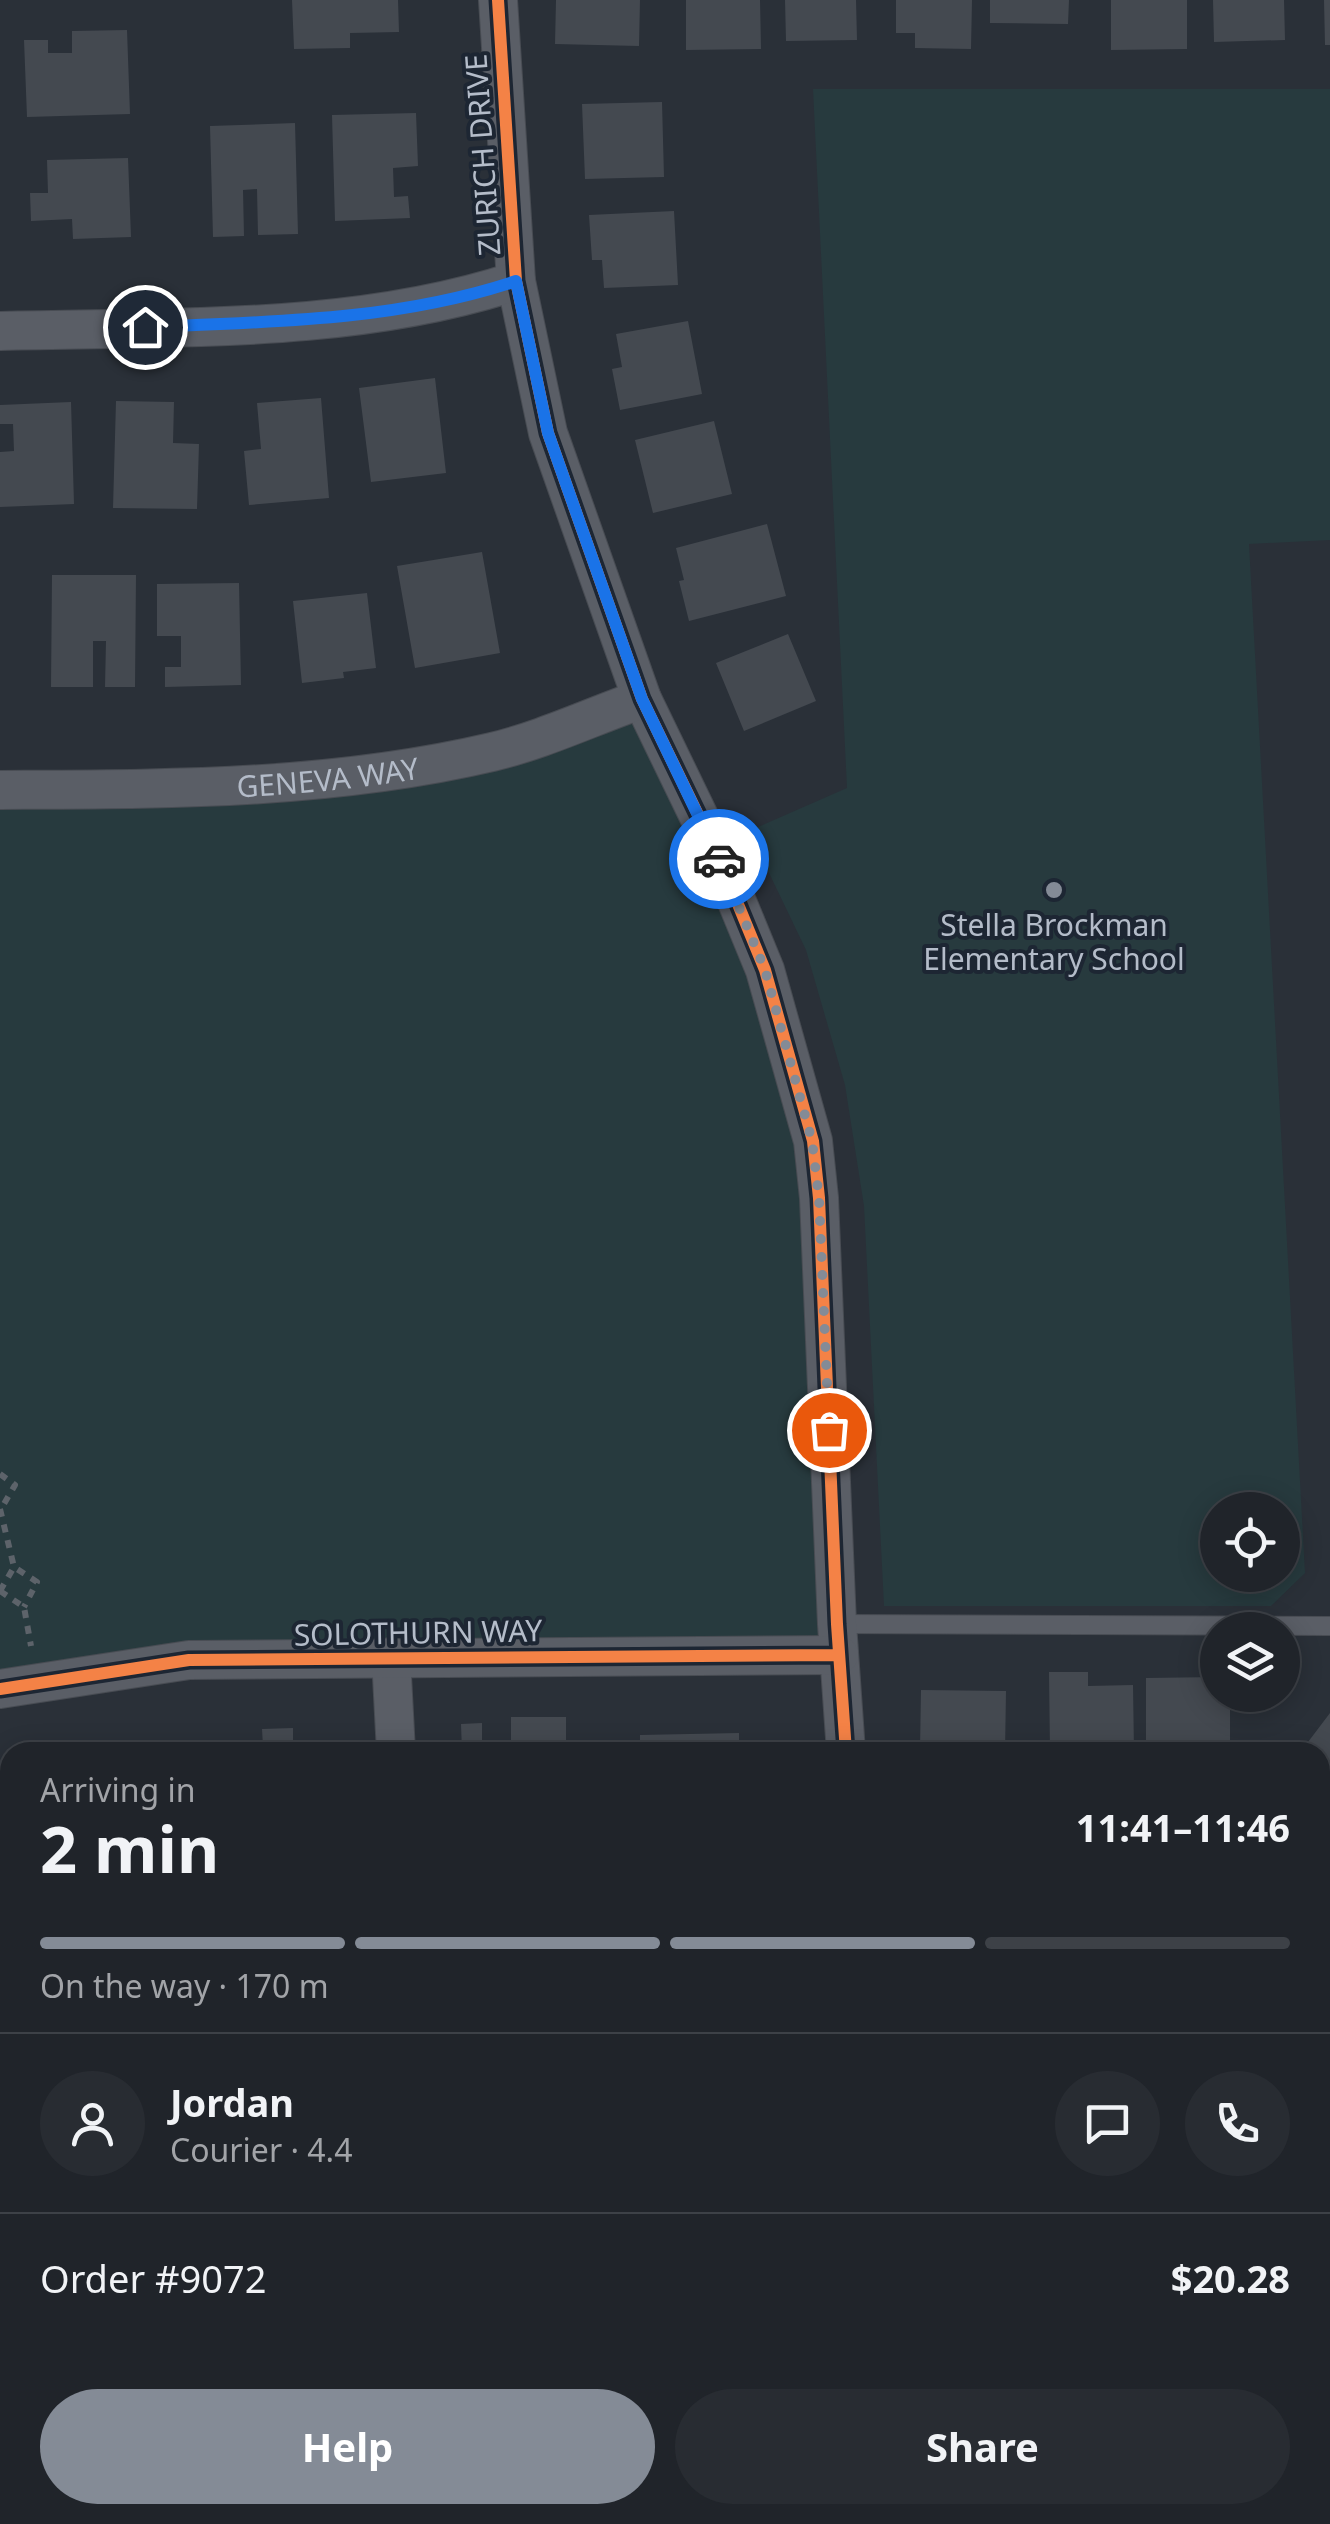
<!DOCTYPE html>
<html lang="en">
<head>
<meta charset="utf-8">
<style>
	body { margin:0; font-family:"Noto Sans",sans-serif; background:#282c32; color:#f1f3f6; height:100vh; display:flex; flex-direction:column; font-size:38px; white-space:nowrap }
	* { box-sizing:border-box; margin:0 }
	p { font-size:32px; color:#a2a4a8 }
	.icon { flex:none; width:55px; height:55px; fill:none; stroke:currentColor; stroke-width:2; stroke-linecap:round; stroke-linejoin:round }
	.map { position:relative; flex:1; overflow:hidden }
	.sheet { position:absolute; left:0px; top:1742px; width:1330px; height:782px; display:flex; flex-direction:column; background:#20242a; border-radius:30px 30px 0 0; box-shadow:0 5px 25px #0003,0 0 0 2px #3d4147 }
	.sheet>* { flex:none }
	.controls { position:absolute; left:1200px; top:1492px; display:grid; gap:20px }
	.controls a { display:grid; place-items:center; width:100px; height:100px; border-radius:50%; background:#20242a; box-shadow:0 5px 25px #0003,0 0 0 2px #3d4147; font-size:50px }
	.pin { position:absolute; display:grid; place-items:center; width:85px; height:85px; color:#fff; margin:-42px; border:5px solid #fff; border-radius:50%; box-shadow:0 2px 10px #0007 }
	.courier { position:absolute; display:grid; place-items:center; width:100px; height:100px; margin:-50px; border:8px solid #1a73e8; border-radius:50%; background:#fff; color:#222; box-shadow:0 2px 12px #0007 }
	.summary em { font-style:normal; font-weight:700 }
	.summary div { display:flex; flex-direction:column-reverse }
	.summary { display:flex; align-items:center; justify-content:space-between; height:170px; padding:0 40px }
	h1 { font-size:65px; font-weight:700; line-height:75px }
	.bar { display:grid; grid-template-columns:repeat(4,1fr); gap:15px 10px; align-content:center; height:120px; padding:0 40px }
	.bar i { height:12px; border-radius:8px; background:#3d4147 }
	.bar .selected { background:#848b96 }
	.bar p { grid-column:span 4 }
	.line { display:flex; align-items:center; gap:25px; padding:0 40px; border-top:2px solid #3d4147 }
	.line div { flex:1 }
	.round { display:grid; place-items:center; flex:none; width:105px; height:105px; border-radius:52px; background:#282c32 }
	.action { display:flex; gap:20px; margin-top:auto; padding:20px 40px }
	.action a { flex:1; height:115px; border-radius:60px; background:#848b96; color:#fff; font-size:40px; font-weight:700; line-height:115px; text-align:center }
	.action a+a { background:#282c32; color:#f1f3f6 }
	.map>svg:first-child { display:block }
	.green { fill:#273a3e; fill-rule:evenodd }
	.building { fill:#444950 }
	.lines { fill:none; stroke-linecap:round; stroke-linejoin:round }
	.service-casing { stroke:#484c53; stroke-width:20 }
	.minor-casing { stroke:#484c53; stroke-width:40 }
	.path { stroke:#5d636a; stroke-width:6; stroke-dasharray:8 8; stroke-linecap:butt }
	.service { stroke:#5a5e66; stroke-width:18 }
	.minor { stroke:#5a5e66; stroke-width:38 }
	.cycleway-casing { stroke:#1d2633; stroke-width:19 }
	.cycleway { stroke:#f48246; stroke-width:12 }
	.done { stroke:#848b96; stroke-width:10; stroke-dasharray:0 18 }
	.route { stroke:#1a73e8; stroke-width:12 }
	.poi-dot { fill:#848b96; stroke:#1d2633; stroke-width:4 }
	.labels { text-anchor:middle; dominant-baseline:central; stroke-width:8; stroke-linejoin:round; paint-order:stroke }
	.street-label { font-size:30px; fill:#b4bcc9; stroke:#1d2633 }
	.poi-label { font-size:30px; fill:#b4bcc9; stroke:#1d2633 }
</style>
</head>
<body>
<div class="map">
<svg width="1330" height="2524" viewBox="0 0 1330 2524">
	<rect width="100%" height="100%" fill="#2a3038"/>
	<path class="green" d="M813,89H1330V540L1249,544L1305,1573L1271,1606H884L864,1206L845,1085L806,950L749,831L847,788ZM1282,1510V1575H1218V1510Z
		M642,699L813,1141L839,1655L391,1657L0,1689V790L376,776Z"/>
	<path class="building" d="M292,0H398L399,32L350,33V48L294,49Z
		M556,0H640L639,46L555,44Z
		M686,0H760L761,49L686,50Z
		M785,0H856L857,40L786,41Z
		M896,0H972L971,49L915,48V33H896Z
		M990,0H1069L1068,24L990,23Z
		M1111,0H1187V49L1111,50Z
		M1213,0H1284L1285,40L1214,42Z
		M1324,0H1330V45H1325Z
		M127,30L130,114L27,117L24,40H48V53H72V31Z
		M662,102L664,177L585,179L582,104Z
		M416,113L418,166L393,168L394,197L408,196L410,218L335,221L332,115Z
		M295,123L298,234L258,235L257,189L243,190L244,236L213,237L210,126Z
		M128,158L131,237L73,239L72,219L31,221L30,193H48L47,160Z
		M674,211L678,285L604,288L602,260H592L589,215Z
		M688,321L702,394L620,410L612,369L622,367L616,334Z
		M435,378L446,473L371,482L359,388Z
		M321,398L329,498L249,505L244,451L261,449L257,403Z
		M116,401L174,402L173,443L199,444L197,509L113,508Z
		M71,402L74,504L0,507V452L14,451L13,424H0V405Z
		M714,421L732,494L653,513L635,440Z
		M767,524L786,596L689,621L679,581L684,580L676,548Z
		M482,552L500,653L415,668L397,566Z
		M52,575H136L135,687H105L106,641H93V687H51Z
		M239,583L241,685L165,687V667H181V636H157V584Z
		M367,593L376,668L343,672L344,678L302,683L293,601Z
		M788,634L816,701L744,731L716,663Z
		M1049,1672H1088V1686L1133,1685L1134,1752H1050Z
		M1218,1677V1695H1230V1752H1173L1172,1746L1146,1747V1678Z
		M921,1690L1006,1691L1005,1752L920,1749Z
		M1330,1713V1765L1320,1757V1752H1314L1305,1746Z
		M511,1717H566V1752H462L461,1724L482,1723V1747H511Z
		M293,1728V1748H311V1752H232V1748L263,1746L262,1729Z
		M739,1733V1752H640V1735Z
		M189,1744V1752H132V1746Z
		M10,1759V1837H8L0,1792V1761Z
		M10,1941V1991H8L1,1942Z
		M1323,2115L1330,2118V2198L1320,2193V2122Z
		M1330,2441V2524H1324L1320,2510V2444Z
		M583,2515H654V2524H583Z
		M1077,2515H1116V2524H1077Z"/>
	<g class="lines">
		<defs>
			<path id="service" d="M837,1624L1330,1626"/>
			<g id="minor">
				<path d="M498,0L516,281L548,433L642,699L719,858L765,970L813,1141L819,1198L837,1624L846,1752"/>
				<path d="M0,331C170,326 352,335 516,281"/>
				<path id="s1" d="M0,790C165,789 330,790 492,752C543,740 593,716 642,699"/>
				<path d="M391,1657L396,1752"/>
				<path d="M0,1689L189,1660L839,1655"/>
				<path d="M0,2149L10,2147"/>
				<path d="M972,2515V2524"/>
				<path d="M497,2524L498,2515"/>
			</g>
		</defs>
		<use href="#service" class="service-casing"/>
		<use href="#minor" class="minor-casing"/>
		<path class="path" d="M0,1474L15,1485L1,1509
			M0,1509L14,1567L37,1582L24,1607
			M0,1591L24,1607L31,1646
			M0,1591L14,1567"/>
		<use href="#service" class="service"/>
		<use href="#minor" class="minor"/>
		<defs>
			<path id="cycleway" d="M498,0L516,281L548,433L642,699L719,858L765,970L813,1141L819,1198L837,1624L846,1752
				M0,1689L189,1660L839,1655"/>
		</defs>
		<use href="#cycleway" class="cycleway-casing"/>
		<use href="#cycleway" class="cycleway"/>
	</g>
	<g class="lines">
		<path class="done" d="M719,859L765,970L812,1141L819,1198L829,1430"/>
		<path class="route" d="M145,327C269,322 397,321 516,281L548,433L642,699L719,859"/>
	</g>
	<circle class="poi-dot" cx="1054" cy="890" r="10"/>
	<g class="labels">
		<g class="street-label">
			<text transform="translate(482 155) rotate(-94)">ZURICH DRIVE</text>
			<text stroke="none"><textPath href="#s1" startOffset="328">GENEVA WAY</textPath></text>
			<text transform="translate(418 1632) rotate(-1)">SOLOTHURN WAY</text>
		</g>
		<g class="poi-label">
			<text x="1054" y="924">Stella Brockman<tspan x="1054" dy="34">Elementary School</tspan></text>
		</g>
	</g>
</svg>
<div class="controls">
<a><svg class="icon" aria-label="locate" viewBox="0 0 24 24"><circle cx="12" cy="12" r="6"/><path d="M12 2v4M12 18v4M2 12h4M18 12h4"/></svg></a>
<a><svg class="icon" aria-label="layers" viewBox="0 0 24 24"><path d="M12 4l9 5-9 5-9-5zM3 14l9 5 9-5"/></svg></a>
</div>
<div class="pin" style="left:829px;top:1430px;background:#ea580c"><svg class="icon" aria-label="bag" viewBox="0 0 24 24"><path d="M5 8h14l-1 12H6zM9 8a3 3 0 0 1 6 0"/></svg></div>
<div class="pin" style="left:145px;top:327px;background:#1f2937"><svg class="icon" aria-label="home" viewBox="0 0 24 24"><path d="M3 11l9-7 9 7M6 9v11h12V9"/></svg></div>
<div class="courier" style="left:719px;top:859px"><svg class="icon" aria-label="car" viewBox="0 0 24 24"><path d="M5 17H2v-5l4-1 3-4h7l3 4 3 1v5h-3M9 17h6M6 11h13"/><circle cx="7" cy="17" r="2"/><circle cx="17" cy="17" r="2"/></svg></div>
<section class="sheet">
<div class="summary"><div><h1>2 min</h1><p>Arriving in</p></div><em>11:41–11:46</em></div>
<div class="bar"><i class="selected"></i><i class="selected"></i><i class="selected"></i><i></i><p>On the way · 170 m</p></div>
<div class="line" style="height:180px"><a class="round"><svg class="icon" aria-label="person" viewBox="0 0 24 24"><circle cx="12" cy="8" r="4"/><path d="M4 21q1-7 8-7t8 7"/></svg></a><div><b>Jordan</b><p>Courier · 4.4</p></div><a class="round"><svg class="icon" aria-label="chat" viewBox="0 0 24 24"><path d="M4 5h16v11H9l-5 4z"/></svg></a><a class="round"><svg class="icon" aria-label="phone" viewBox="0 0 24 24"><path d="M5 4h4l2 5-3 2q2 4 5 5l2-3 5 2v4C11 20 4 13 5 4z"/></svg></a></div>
<div class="line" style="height:130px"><div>Order #9072</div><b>$20.28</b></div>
<div class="action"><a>Help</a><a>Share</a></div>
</section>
</div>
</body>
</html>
